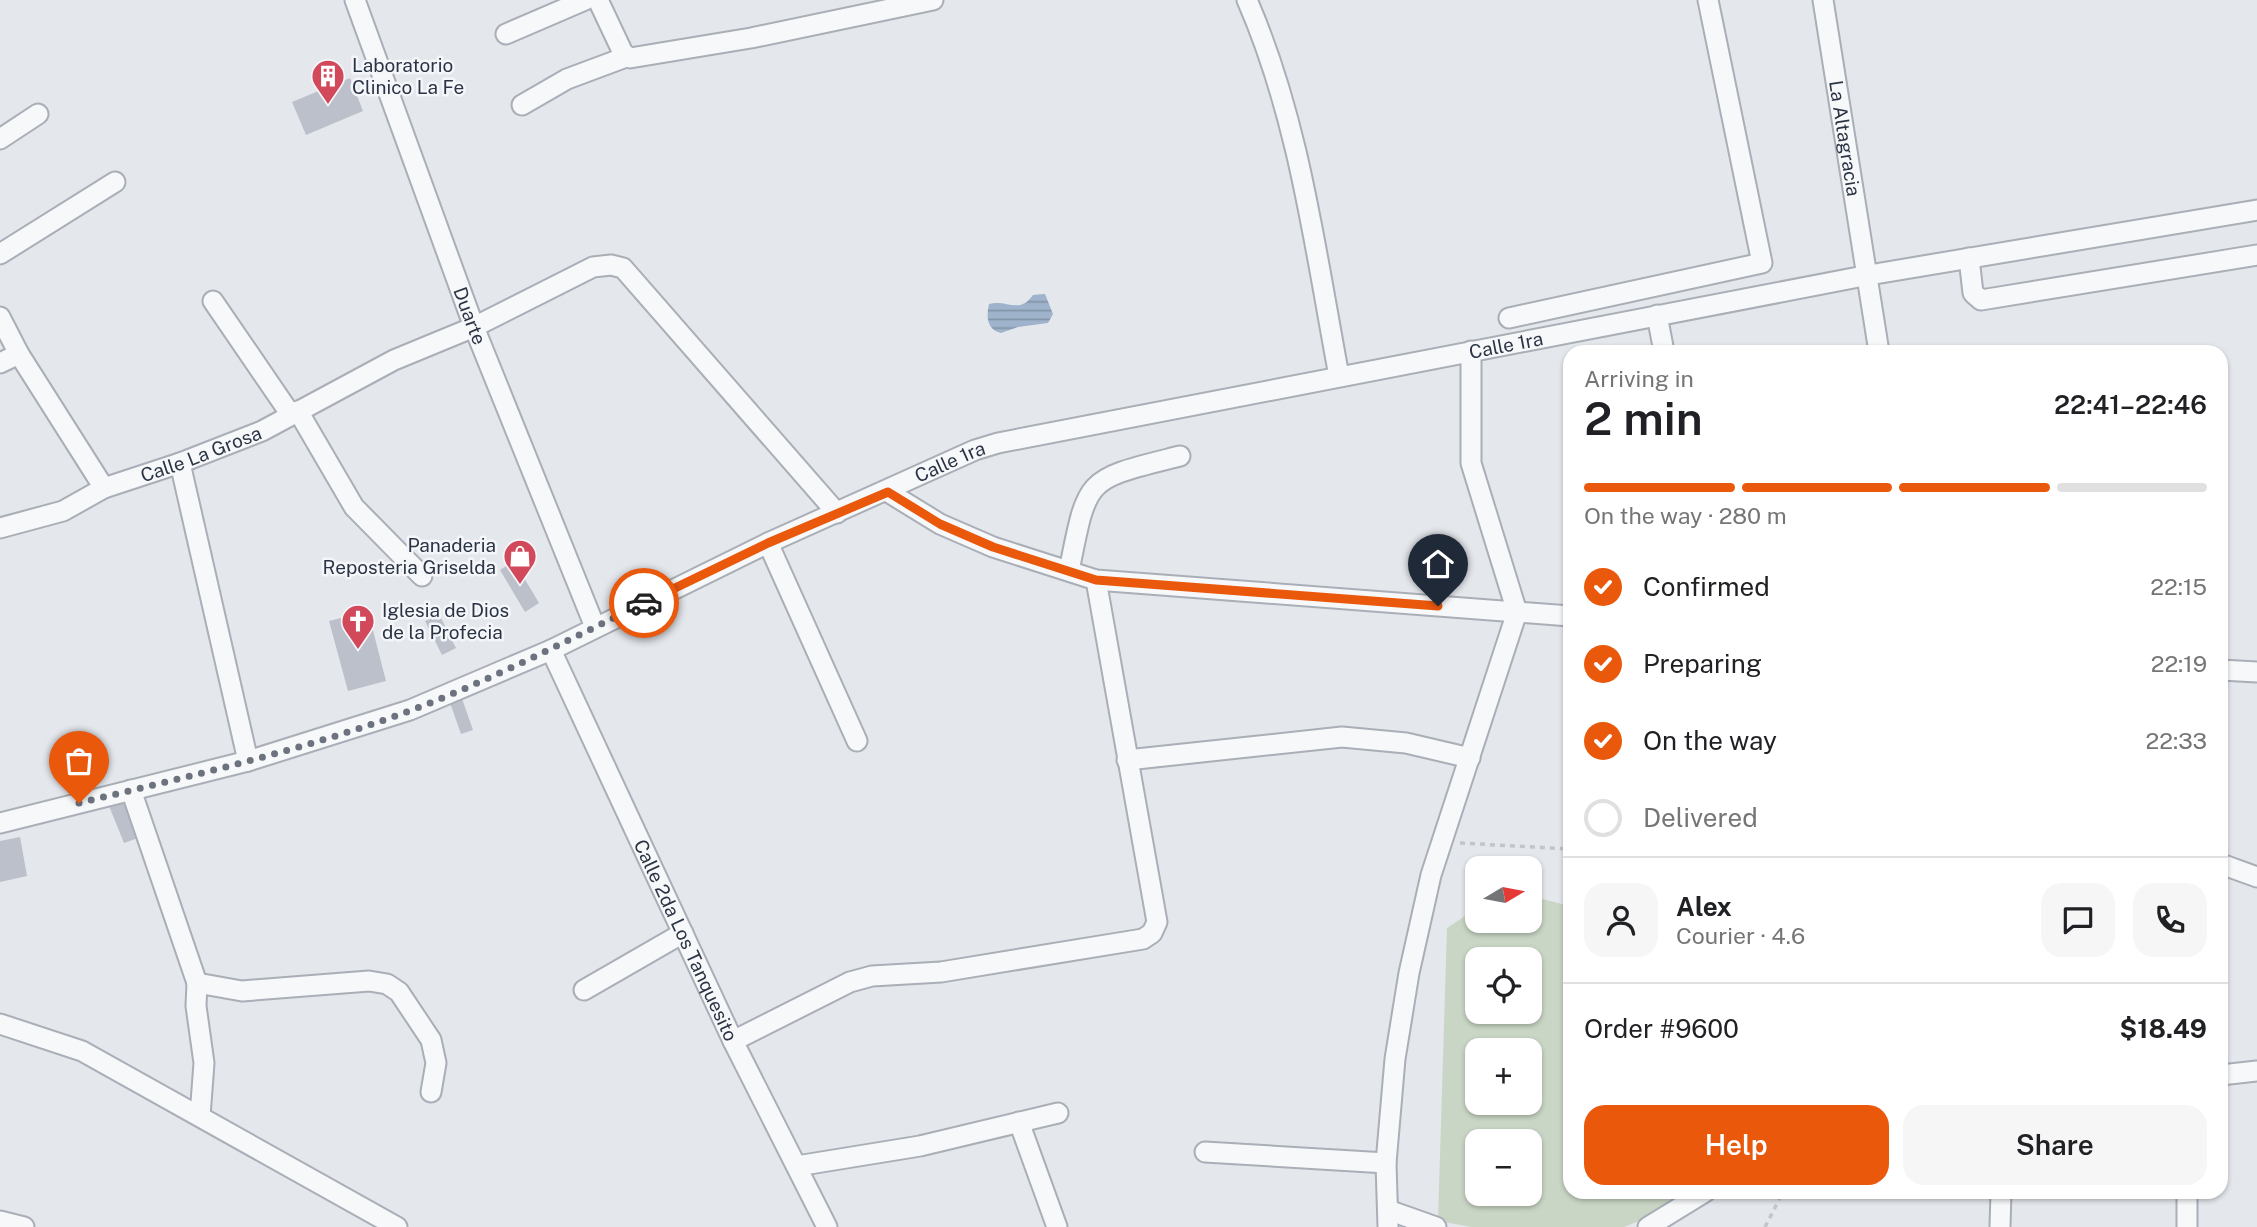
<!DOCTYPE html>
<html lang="en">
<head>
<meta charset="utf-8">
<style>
	body { margin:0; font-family:"Public Sans",sans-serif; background:#f6f6f6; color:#202124; height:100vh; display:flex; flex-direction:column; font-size:26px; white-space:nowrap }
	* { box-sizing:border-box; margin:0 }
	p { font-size:23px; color:#757577 }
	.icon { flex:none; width:38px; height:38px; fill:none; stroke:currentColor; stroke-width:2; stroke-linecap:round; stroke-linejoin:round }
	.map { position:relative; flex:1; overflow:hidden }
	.details { position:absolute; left:1563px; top:345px; width:665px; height:854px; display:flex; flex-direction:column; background:#fff; border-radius:21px; box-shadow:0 2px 5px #0004 }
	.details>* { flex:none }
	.needle { width:46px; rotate:80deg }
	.fabs { position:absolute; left:1465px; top:856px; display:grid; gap:14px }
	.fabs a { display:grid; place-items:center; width:77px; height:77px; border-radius:14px; background:#fff; box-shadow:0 2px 5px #0004; font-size:35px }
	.pin { position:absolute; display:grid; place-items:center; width:60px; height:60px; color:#fff; margin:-72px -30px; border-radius:50% 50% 50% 0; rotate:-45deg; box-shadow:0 0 7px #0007 }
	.pin .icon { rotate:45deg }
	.courier { position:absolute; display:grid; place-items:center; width:70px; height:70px; margin:-35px; border:5px solid #ea580c; border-radius:50%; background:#fff; color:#222; box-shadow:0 2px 9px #0007 }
	.summary em { font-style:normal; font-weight:600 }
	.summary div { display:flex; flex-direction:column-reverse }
	.summary { display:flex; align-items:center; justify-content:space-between; height:119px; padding:0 21px }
	h1 { font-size:46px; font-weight:600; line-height:52px }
	.bar { display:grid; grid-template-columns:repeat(4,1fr); gap:10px 7px; align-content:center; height:84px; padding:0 21px }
	.bar i { height:9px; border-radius:5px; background:#e0e0e0 }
	.bar .active { background:#ea580c }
	.bar p { grid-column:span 4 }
	.line { display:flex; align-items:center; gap:18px; padding:0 21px; border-top:2px solid #e0e0e0 }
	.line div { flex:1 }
	.round { display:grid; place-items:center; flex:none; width:74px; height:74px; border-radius:21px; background:#f6f6f6 }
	ol { padding:0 21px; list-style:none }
	li { display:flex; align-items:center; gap:21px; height:77px }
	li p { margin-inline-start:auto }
	li .icon { padding:7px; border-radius:50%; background:#ea580c; color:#fff; stroke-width:4 }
	li:last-child { color:#757577 }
	li i { width:38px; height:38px; border:4px solid #e0e0e0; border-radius:50% }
	.cta { display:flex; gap:14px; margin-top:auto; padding:14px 21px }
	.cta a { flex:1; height:80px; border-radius:21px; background:#ea580c; color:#fff; font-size:28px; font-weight:600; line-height:80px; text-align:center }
	.cta a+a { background:#f6f6f6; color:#202124 }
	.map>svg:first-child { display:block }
	.pitch { fill:#c9d6c5; fill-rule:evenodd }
	.water { fill:url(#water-rules) }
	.building { fill:#bbc0ca }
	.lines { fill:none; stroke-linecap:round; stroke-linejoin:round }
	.minor-casing { stroke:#a9aeb7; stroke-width:23 }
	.path { stroke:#c2c5cb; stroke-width:3.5; stroke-dasharray:5 5; stroke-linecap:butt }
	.minor { stroke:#f7f8fa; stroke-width:19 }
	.done { stroke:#6c737f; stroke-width:7; stroke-dasharray:0 12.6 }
	.route { stroke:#ea580c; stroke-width:9 }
	.labels { text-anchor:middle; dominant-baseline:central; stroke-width:5; stroke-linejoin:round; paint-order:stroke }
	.poi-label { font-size:19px; fill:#2b3445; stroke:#f4f6f9; text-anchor:start }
	.street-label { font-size:19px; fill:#2b3445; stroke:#f4f6f9 }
</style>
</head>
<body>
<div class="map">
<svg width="2257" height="1227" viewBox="0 0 2257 1227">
	<defs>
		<pattern id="water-rules" width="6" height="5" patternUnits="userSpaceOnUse" patternTransform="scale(1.75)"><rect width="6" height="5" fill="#9fb4cc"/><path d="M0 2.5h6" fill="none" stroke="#8293a7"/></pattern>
	</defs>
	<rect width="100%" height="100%" fill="#e4e7ec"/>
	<path class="pitch" d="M1530,896L1570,906V1192H1687L1671,1208L1624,1227H1472L1438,1221L1447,928L1477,908V920H1530ZM1477,959H1530V1012H1477ZM1477,1050H1530V1102H1477ZM1477,1141H1530V1194H1477Z"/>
	<path class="water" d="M1045,294L1053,314L1048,323L1018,327L1001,333C987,330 986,317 989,304C1007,299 1019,315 1033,295Z"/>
	<path class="building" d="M350,78L363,111L306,135L292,102Z
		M514,561L539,603L525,612L500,570Z
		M368,611L386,681L348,691L329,621Z
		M439,614L456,648L442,655L425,621Z
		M460,693L473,730L461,734L448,697Z
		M81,765L86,780L65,787L60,772Z
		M124,800L138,838L124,843L109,806Z
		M20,837L27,876L0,882V841Z"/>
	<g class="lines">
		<defs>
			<g id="minor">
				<path id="s1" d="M355,0L474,327L595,627"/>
				<path d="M598,0L623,53L630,58L751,38L933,0"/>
				<path d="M1247,0C1299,119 1315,249 1339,376"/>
				<path id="s2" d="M1823,0L1879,352"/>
				<path d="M506,34L585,0"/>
				<path d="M522,105L567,79L626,57"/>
				<path d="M0,139L38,114"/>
				<path d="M0,254L115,182"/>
				<path d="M1969,258L1973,293L1981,300L2257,255"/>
				<path d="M213,301L291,415"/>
				<path d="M1657,315L1664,352"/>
				<path id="s3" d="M0,317L19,354L104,488L180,463L262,431L394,360L474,327L593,267L611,265L623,268L837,513"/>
				<path d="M1509,318L1762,263L1708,0"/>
				<path d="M0,363L19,354"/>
				<path d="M298,411L354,507L422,576"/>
				<path d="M180,463L248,761"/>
				<path d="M888,492L940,524L993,547L1096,580L1570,616"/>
				<path d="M0,528L63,511L104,488"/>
				<path d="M768,543L857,741"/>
				<path d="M1069,571C1088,475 1085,480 1180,456"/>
				<path id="s4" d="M551,650L733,1041L827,1227"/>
				<path d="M2221,670L2257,672"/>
				<path d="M1127,760L1342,737L1406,743L1470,758"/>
				<path d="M131,790L197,983L242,991L369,981L387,984L399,992L431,1040L436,1063L431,1092"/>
				<path id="s5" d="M0,823L248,761L410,710L551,650L768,543L975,450L998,443L1869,275L2257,210"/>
				<path d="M2221,864L2257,877"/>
				<path d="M197,983L196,1006L204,1063L200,1116"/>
				<path d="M584,990L683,933"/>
				<path d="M0,1024L82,1051L397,1227"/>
				<path d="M733,1041L850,982L872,976L941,972L1143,939L1152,933L1157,922L1096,580"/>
				<path d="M2221,1075L2257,1071"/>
				<path d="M1019,1122L1057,1227"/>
				<path d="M1205,1152L1386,1163"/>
				<path d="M797,1166L920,1146L1058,1113"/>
				<path d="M1388,1210L1436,1227"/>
				<path d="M0,1221L24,1227"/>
				<path d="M1388,1227L1386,1163L1395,1059L1409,973L1431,875L1517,612L1471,463V351"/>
				<path d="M1648,1227L1705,1192"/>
				<path d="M2000,1227L2001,1192"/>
				<path d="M2187,1227V1192"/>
			</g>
		</defs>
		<use href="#minor" class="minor-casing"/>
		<path class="path" d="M1460,843L1570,849
			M1765,1227L1783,1192"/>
		<use href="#minor" class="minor"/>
	</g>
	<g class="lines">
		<path class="done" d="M79,803C182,778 287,754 387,719C476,688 560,644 644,603"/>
		<path class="route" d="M644,603L768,543L888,492L940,524L993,547L1096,580L1438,606"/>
	</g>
	<defs>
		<symbol id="building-pin" viewBox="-11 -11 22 30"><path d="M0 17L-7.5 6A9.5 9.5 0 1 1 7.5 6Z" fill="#d1495b" stroke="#f4f6f9"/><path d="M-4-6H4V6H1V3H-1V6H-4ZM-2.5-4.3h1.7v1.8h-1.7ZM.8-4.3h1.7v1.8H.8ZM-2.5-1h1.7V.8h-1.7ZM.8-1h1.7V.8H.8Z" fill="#fff"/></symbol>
		<symbol id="shop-pin" viewBox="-11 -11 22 30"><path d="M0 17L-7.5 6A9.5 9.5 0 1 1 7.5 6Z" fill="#d1495b" stroke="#f4f6f9"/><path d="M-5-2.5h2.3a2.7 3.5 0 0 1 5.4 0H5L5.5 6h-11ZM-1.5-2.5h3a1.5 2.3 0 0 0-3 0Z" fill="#fff"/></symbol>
		<symbol id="church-pin" viewBox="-11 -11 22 30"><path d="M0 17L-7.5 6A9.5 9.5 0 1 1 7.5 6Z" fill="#d1495b" stroke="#f4f6f9"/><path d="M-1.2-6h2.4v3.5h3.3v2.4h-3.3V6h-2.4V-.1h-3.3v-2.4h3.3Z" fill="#fff"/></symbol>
	</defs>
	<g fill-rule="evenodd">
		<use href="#building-pin" x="309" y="57" width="38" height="52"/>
		<use href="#shop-pin" x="501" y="537" width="38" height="52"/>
		<use href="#church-pin" x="339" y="602" width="38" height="52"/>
	</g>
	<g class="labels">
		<g class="poi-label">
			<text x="352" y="65">Laboratorio<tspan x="352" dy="22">Clinico La Fe</tspan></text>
			<text x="496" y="545" text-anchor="end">Panaderia<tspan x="496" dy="22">Reposteria Griselda</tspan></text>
			<text x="382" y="610">Iglesia de Dios<tspan x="382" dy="22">de la Profecia</tspan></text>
		</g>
		<g class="street-label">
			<text stroke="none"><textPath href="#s2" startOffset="140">La Altagracia</textPath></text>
			<text stroke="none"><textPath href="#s1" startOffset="336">Duarte</textPath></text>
			<text stroke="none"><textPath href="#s5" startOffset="1589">Calle 1ra</textPath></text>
			<text stroke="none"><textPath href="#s3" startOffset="303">Calle La Grosa</textPath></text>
			<text stroke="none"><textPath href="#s5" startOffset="1020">Calle 1ra</textPath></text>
			<text stroke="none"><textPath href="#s4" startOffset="320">Calle 2da Los Tanquesito</textPath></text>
		</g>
	</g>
</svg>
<div class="fabs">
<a><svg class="needle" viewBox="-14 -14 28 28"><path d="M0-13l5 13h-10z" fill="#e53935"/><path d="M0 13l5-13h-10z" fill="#757577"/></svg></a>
<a><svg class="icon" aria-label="locate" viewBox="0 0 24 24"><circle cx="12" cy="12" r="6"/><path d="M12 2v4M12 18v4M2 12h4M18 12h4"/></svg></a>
<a>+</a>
<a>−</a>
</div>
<div class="pin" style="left:79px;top:803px;background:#ea580c"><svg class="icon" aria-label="bag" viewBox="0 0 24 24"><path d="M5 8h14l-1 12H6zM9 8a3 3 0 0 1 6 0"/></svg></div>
<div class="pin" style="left:1438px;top:606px;background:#1f2937"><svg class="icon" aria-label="home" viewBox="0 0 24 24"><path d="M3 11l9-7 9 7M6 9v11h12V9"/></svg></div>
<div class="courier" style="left:644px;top:603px"><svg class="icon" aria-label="car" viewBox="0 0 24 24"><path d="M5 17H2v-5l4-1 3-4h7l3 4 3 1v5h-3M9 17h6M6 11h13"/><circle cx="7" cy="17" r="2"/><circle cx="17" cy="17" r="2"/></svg></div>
<section class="details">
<div class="summary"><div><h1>2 min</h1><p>Arriving in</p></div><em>22:41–22:46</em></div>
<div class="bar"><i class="active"></i><i class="active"></i><i class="active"></i><i></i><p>On the way · 280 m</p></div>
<ol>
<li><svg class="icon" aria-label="check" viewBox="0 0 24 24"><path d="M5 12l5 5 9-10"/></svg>Confirmed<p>22:15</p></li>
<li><svg class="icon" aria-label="check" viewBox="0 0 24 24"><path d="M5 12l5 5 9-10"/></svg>Preparing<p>22:19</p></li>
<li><svg class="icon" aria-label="check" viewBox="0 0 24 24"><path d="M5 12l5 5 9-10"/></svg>On the way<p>22:33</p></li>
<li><i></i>Delivered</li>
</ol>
<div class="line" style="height:126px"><a class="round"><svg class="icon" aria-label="person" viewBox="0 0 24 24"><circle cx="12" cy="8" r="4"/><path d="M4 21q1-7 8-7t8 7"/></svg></a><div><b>Alex</b><p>Courier · 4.6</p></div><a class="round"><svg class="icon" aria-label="chat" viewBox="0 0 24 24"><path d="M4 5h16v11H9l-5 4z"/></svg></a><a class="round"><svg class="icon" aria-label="phone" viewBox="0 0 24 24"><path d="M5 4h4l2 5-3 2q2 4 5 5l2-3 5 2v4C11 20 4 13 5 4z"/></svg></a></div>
<div class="line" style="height:91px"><div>Order #9600</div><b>$18.49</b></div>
<div class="cta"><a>Help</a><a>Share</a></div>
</section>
</div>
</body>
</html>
